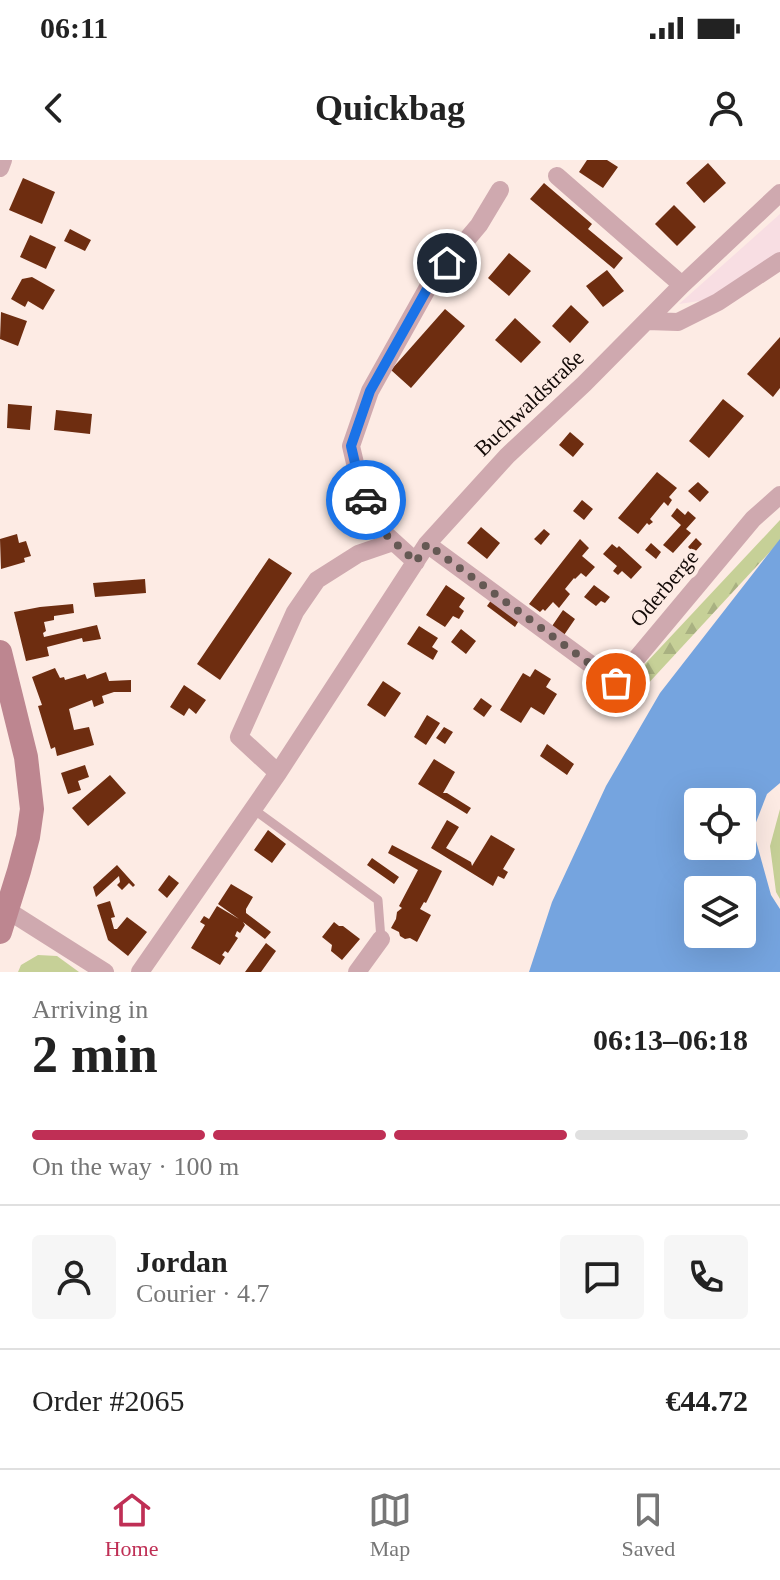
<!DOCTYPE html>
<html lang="en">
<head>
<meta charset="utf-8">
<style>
	body { margin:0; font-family:Georgia,serif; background:#f6f6f6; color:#222; height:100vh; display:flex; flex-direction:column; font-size:30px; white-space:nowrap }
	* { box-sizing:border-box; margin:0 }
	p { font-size:26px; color:#767676 }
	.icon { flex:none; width:44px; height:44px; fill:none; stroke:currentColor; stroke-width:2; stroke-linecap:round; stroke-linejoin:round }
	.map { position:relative; height:812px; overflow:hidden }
	.drawer { display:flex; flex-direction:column; background:#fff; flex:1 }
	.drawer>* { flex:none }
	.fabs { position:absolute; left:684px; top:628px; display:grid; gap:16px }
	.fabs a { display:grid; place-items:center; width:72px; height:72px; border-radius:8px; background:#fff; box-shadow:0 8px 32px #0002; font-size:40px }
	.pin { position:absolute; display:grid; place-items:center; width:68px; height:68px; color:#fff; margin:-34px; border:4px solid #fff; border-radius:50%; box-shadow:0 2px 8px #0007 }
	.courier { position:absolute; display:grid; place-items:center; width:80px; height:80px; margin:-40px; border:6px solid #1a73e8; border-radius:50%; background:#fff; color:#222; box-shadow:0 2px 10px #0007 }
	.headline em { font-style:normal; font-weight:600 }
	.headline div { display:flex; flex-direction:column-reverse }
	.headline { display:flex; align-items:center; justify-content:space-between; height:136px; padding:0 32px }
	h1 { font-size:52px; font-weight:600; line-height:60px }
	.bar { display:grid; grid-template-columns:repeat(4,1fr); gap:12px 8px; align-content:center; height:96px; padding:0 32px }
	.bar i { height:10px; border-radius:6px; background:#e0e0e0 }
	.bar .selected { background:#bf2f55 }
	.bar p { grid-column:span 4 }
	.line { display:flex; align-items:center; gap:20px; padding:0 32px; border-top:2px solid #e0e0e0 }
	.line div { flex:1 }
	.round { display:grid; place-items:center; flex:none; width:84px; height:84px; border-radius:8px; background:#f6f6f6 }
	.status { display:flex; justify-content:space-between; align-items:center; height:56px; padding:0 40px; background:#fff; direction:ltr }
	.status svg { height:22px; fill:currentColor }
	header { display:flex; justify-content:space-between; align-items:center; height:104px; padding:0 32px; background:#fff; font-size:36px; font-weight:600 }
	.tabs { display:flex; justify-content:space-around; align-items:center; height:112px; border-top:2px solid #e0e0e0; background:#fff; font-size:22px; color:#767676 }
	.tabs a { display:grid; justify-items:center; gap:4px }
	.tabs .selected { color:#bf2f55 }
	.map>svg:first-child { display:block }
	.commercial { fill:#f8dee3 }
	.green { fill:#c6d097 }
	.forest { fill:url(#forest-firs) }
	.water { fill:#75a4df; fill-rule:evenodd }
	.building { fill:#6e2d10 }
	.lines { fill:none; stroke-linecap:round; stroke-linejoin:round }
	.lane { stroke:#cfa9af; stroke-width:9 }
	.street { stroke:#cfa9af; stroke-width:18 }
	.secondary { stroke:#bd8690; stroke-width:24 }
	.done { stroke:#655954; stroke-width:8; stroke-dasharray:0 14.4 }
	.route { stroke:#1a73e8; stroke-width:10 }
	.labels { text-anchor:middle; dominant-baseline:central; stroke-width:8; stroke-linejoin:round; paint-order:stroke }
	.street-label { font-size:22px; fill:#130a07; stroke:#fdebe4 }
</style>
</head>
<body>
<div class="status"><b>06:11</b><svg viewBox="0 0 49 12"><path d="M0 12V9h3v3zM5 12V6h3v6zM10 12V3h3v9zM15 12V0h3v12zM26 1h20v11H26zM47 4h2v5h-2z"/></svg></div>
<header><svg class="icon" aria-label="back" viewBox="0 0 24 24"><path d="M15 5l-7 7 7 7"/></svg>Quickbag<svg class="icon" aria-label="person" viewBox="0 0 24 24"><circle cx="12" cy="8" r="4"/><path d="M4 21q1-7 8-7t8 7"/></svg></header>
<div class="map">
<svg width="780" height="812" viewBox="0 0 780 812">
	<defs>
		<pattern id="forest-firs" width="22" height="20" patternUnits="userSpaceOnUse" patternTransform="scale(2)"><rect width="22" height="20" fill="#c6d097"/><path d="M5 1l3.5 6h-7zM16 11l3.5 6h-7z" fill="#a9b181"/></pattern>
	</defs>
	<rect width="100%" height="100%" fill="#fdebe4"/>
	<path class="commercial" d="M780,54V94L713,139L679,144Z"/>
	<path class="green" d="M780,649V739L776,732L770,686Z
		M38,795L57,796L79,812H18L21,805Z"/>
	<path class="forest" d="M780,360V381L644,528L630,520Z"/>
	<path class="water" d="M780,379V623L767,634L753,670L771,735L780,749V812H529L552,742L606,626L660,533ZM698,642H742V686H698ZM698,730H742V774H698Z"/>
	<path class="building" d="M587,0H607L618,7L603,28L579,12Z
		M708,3L726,23L704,43L686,23Z
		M23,18L55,32L42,64L9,50Z
		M544,23L592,64L588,69L623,98L614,109L530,39Z
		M674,45L696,67L677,86L655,64Z
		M70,69L91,80L85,91L64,81Z
		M30,75L56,87L46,109L20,97Z
		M509,93L531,111L509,136L488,118Z
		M607,110L624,131L603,147L586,126Z
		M32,117L55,130L43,150L28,141L25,147L11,139L22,119Z
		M571,145L589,162L570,183L552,166Z
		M445,149L465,166L411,228L391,210Z
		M1,152L27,161L18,186L0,179Z
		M515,158L541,182L521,203L495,180Z
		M780,177V228L773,237L747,214Z
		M723,239L744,256L709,298L689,281Z
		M8,244L32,246L30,270L7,268Z
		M56,250L92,254L90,274L54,270Z
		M570,272L584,284L573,297L559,285Z
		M657,312L677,328L669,337L672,340L668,346L664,342L650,359L653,362L649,365L647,363L638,374L618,358Z
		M698,322L709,332L700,342L688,331Z
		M582,340L593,349L584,360L573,351Z
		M677,348L685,355L688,351L696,358L686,369L691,373L673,393L663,385L681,365L671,356Z
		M481,367L500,383L487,399L467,383Z
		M544,369L550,374L541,385L534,379Z
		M17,374L19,383L26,381L31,396L24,398L25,402L1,409L0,379Z
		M696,378L702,384L694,393L688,387Z
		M580,379L589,388L582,396L595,407L586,417L581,413L575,419L574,418L565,429L570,434L559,448L553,442L545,451L543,449L540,452L529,444Z
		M651,383L661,392L656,399L645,390Z
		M612,384L617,388L619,386L642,407L631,419L622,411L618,415L613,411L617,406L603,394Z
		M269,398L292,413L220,520L197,504Z
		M145,419L146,433L95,437L93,423Z
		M446,425L465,438L459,447L464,451L459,459L453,456L445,467L426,455Z
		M594,425L610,437L605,443L601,441L596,446L584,437Z
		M492,439L520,459L515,467L487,446Z
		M73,444L74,453L54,456V460L44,462L46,471L43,473L44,477L97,465L101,479L83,482L82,478L47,487L49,496L26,501L14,452L40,447Z
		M563,450L575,459L562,478L550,469Z
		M419,466L438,478L432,487L438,491L433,500L407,484Z
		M461,469L476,481L466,494L451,482Z
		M55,508L60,518L64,517L65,520L85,514L87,519L106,512L109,521L131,520V532H114L102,536L104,543L94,547L92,540L69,549L74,570L89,567L94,585L57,596L55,587L51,589L38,546L42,545L32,517Z
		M535,509L551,519L546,527L557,534L544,555L531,547L521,563L500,550L523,513L530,517Z
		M383,521L401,533L385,557L367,545Z
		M184,525L206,540L196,554L189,548L184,556L170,547Z
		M481,538L492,546L484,557L473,549Z
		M427,555L440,563L426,585L414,577Z
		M444,567L453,572L445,584L436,578Z
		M547,584L574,604L567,615L540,596Z
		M434,599L455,612L443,633H447L471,648L467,654L418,624Z
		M85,605L89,617L78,621L81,630L68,634L61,613Z
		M110,615L126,633L88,666L72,648Z
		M447,660L459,667L446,688L471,702L472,706L491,675L515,689L503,709L508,712L504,719L498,716L493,726L431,688Z
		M268,670L286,684L272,703L254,690Z
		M392,685L442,711L426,743L424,742L420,749L431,755L417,782L410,778L405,779L400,776L399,772L391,768L396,759L397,752L402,748L399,746L418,710L388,693Z
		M372,698L399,717L394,724L367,705Z
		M117,705L135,725L133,727L129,723L122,730L117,725L120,722L119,716L96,737L93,727Z
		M169,715L179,723L167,738L158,730Z
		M231,724L253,737L246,749V753L271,772L265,779L243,762L245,765L240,773L237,771L235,776L238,778L228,793L225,791L222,795L225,797L220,805L191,788L205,765L200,762L204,756L209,759L217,746L239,759L218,744Z
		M110,741L115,757L111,758L114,769H117L127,757L147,772L128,796L108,780L97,745Z
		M334,762L339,766H343L360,779L342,800L331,791L332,785L322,777Z
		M266,783L276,791L261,812H245Z"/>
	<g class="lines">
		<path class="lane" d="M253,649L378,740L381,779"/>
		<path class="street" d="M0,8L3,0
			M557,16L682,125
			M647,161L678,162L718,142L780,101
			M427,384L616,523L753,359L780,335
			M416,402L373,363L358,316L351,286L370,231L431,122L479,65L500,30
			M278,613L239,577L295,452L317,420L358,394L393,382
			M7,750L105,812
			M140,812L278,613L427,384L507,296L584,224L682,125L780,33
			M357,812L381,779"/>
		<path class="secondary" d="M0,492L26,597L32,649L28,677L19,711L0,772"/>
	</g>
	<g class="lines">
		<path class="done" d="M366,340L373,363L416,402L427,384L616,523"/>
		<path class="route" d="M366,340L358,316L351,286L370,231L431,122L447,103"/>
	</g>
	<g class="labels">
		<g class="street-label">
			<text transform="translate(529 243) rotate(-44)">Buchwaldstraße</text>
			<text transform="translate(664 428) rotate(-50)">Oderberge</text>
		</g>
	</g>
</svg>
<div class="fabs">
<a><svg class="icon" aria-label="locate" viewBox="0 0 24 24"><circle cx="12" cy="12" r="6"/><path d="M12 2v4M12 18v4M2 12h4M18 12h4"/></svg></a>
<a><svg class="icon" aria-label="layers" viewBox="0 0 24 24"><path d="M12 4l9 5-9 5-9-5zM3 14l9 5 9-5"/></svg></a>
</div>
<div class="pin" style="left:616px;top:523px;background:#ea580c"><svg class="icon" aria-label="bag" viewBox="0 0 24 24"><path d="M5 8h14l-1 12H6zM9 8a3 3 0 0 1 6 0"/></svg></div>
<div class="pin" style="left:447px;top:103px;background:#1f2937"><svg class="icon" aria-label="home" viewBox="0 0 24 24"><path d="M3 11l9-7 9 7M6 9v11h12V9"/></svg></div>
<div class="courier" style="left:366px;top:340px"><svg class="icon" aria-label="car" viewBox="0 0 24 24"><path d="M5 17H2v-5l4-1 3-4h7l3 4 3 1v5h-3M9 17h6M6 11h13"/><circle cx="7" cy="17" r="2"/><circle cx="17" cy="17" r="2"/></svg></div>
</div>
<section class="drawer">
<div class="headline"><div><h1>2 min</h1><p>Arriving in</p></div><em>06:13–06:18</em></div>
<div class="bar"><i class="selected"></i><i class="selected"></i><i class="selected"></i><i></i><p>On the way · 100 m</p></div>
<div class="line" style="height:144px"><a class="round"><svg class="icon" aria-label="person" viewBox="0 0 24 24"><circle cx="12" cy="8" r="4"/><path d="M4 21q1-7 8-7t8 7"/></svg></a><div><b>Jordan</b><p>Courier · 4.7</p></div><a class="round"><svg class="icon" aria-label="chat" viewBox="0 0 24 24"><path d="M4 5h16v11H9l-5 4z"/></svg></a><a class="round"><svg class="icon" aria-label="phone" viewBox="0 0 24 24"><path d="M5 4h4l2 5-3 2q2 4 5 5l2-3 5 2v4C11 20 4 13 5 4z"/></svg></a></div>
<div class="line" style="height:104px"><div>Order #2065</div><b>€44.72</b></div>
</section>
<nav class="tabs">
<a class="selected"><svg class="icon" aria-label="home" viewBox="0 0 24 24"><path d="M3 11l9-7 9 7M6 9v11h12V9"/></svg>Home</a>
<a><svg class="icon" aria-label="map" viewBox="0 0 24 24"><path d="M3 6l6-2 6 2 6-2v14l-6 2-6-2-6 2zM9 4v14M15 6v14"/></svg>Map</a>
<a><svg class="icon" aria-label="saved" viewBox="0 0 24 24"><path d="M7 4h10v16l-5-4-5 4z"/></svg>Saved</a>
</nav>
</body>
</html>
